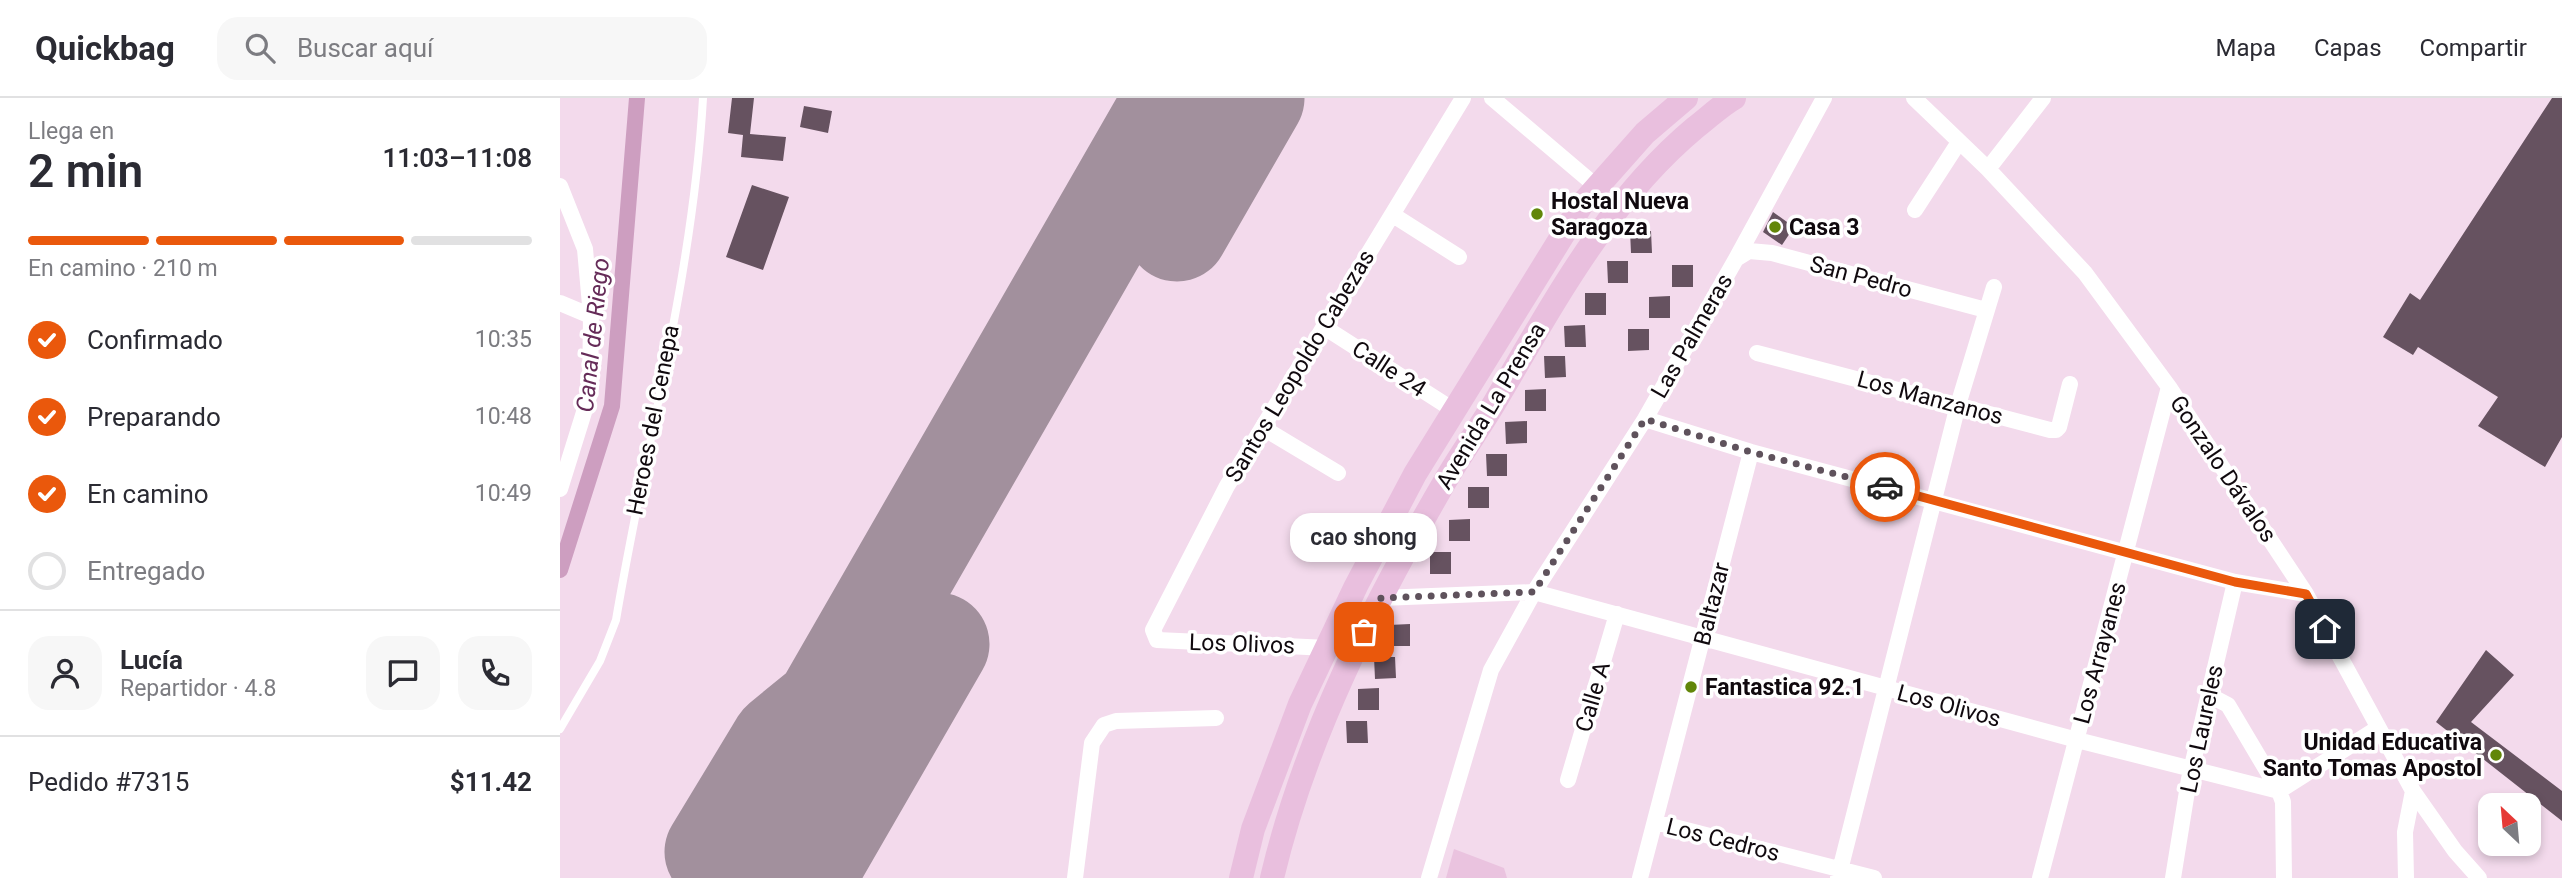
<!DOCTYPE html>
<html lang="es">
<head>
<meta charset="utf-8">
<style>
	body { margin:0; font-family:Roboto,sans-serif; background:#f7f7f7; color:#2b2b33; height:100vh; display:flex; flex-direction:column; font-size:26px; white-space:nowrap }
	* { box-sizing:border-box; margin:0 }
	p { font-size:23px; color:#7c7c81 }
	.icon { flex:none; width:38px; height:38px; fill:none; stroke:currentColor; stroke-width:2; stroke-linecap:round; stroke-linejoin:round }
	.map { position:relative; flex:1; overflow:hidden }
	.drawer { display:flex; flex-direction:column; background:#fff; width:560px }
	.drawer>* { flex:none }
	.needle { width:46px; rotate:334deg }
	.controls { position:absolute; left:1918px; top:695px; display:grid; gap:14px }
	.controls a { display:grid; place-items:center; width:63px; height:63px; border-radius:14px; background:#fff; box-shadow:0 4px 10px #0003; font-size:35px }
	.pin { position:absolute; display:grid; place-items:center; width:60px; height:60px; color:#fff; margin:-30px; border-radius:14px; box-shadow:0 4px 10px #0006 }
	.courier { position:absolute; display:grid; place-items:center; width:70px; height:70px; margin:-35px; border:5px solid #ea580c; border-radius:50%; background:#fff; color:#222; box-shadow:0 2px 9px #0007 }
	.bubble { position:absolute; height:49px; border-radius:21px; background:#fff; box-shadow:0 4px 10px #0003; font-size:23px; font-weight:600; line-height:49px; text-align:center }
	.headline em { font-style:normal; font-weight:600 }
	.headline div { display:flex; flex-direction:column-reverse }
	.headline { display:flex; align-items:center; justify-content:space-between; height:119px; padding:0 28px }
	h1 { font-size:46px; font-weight:600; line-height:52px }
	.bar { display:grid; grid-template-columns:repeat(4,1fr); gap:10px 7px; align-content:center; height:84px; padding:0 28px }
	.bar i { height:9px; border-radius:5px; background:#e1e1e2 }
	.bar .active { background:#ea580c }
	.bar p { grid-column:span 4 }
	.line { display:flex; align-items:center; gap:18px; padding:0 28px; border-top:2px solid #e1e1e2 }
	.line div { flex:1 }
	.round { display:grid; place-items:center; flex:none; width:74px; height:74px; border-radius:21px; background:#f7f7f7 }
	ol { padding:0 28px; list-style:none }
	li { display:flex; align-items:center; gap:21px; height:77px }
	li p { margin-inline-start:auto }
	li .icon { padding:7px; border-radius:50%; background:#ea580c; color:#fff; stroke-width:4 }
	li:last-child { color:#7c7c81 }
	li i { width:38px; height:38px; border:4px solid #e1e1e2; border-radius:50% }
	header { display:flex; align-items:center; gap:42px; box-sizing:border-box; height:98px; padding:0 35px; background:#fff; border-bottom:2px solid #e1e1e2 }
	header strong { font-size:33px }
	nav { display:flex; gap:38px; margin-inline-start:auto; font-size:24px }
	.search { width:490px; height:63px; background:#f7f7f7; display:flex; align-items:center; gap:18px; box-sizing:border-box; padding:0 24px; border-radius:21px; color:#7c7c81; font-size:26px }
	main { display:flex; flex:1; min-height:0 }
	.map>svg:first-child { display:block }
	.green { fill:#eac3df }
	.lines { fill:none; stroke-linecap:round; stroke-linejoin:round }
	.canal { stroke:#cd9ec0; stroke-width:16 }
	.runway { stroke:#a2909d; stroke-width:103 }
	.building { fill:#665260 }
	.service { stroke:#fff; stroke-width:8 }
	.minor { stroke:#fff; stroke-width:16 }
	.primary { stroke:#e9bfde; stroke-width:24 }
	.done { stroke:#5f525c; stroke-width:7; stroke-dasharray:0 12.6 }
	.route { stroke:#ea580c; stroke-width:9 }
	.poi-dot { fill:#628609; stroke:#fff; stroke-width:2.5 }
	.labels { text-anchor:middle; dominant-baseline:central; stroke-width:7; stroke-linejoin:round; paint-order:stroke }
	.poi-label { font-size:23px; font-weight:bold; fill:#10090e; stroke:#fff; text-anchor:start }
	.street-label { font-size:23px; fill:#10090e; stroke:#fff }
	.water-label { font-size:24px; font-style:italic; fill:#652b58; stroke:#fff }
</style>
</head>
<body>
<header>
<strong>Quickbag</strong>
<div class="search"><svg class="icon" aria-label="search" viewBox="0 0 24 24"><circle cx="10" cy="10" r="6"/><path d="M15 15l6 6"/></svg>Buscar aquí</div>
<nav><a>Mapa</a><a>Capas</a><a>Compartir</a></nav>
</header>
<main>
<section class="drawer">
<div class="headline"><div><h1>2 min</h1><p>Llega en</p></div><em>11:03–11:08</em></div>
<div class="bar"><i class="active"></i><i class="active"></i><i class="active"></i><i></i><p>En camino · 210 m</p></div>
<ol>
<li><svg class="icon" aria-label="check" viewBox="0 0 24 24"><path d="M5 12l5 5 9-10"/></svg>Confirmado<p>10:35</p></li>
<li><svg class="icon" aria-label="check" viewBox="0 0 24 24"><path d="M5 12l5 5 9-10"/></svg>Preparando<p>10:48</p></li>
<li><svg class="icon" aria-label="check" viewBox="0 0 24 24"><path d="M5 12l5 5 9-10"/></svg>En camino<p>10:49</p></li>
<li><i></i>Entregado</li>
</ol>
<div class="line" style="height:126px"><a class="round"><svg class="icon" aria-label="person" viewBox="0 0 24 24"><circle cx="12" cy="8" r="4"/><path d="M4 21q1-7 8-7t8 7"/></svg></a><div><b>Lucía</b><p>Repartidor · 4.8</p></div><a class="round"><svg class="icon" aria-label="chat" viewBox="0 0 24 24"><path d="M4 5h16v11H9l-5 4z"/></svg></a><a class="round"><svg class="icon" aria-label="phone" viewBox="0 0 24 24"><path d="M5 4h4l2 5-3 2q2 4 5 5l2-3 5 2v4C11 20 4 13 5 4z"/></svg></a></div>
<div class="line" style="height:91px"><div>Pedido #7315</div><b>$11.42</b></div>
</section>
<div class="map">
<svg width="2002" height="780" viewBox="0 0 2002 780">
	<rect width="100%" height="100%" fill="#f3daec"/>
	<path class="green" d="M894,751L944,770L947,780H886Z"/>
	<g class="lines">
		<path class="canal" d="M0,472L52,308L77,0"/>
		<path class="runway" d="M617,132L693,0
			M198,780L156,754L222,645L266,609L616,0
			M243,780L378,546"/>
	</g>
	<path class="building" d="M172,0H194L190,36L226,39L223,63L181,59L183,37L168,35Z
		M1992,0H2002V339L1985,369L1918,328L1938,299L1858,249L1853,257L1823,239L1850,195L1860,202Z
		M244,8L272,13L268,35L240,29Z
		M192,87L229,99L203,172L166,159Z
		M1213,114L1234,129L1222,147L1203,134Z
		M1070,133H1091L1092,155H1071Z
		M1047,163H1068V185H1048Z
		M1112,167H1133V189H1112Z
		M1025,195H1046V217H1025Z
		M1110,198V220H1089V199Z
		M1025,227L1026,249H1005L1004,228Z
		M1068,231H1089V252L1068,253Z
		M984,258H1005L1006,279L985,280Z
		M986,291V313H965V292Z
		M967,323V345L946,346L945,324Z
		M926,356H947V378H927Z
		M908,389H929V410H908Z
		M910,421V443H889V422Z
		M870,454H891V476H870Z
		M850,526V548H829V527Z
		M1926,552L1954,577L1911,624L2002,693V723L1876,624Z
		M814,559H835L836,580L815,581Z
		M819,590V612H798V591Z
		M786,623H807L808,645H787Z"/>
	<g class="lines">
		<path class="service" d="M0,631L40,563L56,522C85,349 133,176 143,0"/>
		<path class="minor" d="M932,0L1036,88
			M1354,0L1428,71L1525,175L1609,289L1746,496L1853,693L1895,753L1919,780
			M1428,71L1483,0
			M0,88L25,151L31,218L30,295L0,391
			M1355,112L1399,44
			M833,117L899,159
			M1176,161L1189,153L1212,155L1426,212
			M0,205L31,218
			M764,229L895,313
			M1197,255L1490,332H1496L1499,329L1510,286
			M1085,321L1191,354L1675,484L1746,496
			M703,330L778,375
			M821,500L974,494L1517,642L1719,693L1818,630
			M768,550L597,542L593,532L667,388L903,0
			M1649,597L1668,607L1719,693L1723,704L1724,780
			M1008,682L1057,516
			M1095,724L1314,780
			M515,780L532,645L544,627L556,623L656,620
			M869,780L931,572L974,494L1085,321L1176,161L1264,0
			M1080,780L1191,354
			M1278,780L1398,307L1434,189
			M1480,780L1609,289
			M1613,780L1629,681L1675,484
			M1846,780L1845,734L1853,693"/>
		<path class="primary" d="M681,780L693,731L740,606L796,488L855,376L1022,106L1085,35L1126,0
			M712,780C745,640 812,509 884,385C900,357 919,331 935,304C993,206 1047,103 1136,29C1148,20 1160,8 1174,0"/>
	</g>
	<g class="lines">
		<path class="done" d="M804,534L821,500L974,494L1085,321L1191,354L1325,389"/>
		<path class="route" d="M1325,389L1675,484L1746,496L1765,531"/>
	</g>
	<g class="poi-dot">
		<circle cx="977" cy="116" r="7"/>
		<circle cx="1215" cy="129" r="7"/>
		<circle cx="1131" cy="589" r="7"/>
		<circle cx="1936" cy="657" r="7"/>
	</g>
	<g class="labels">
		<g class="poi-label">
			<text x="991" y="103">Hostal Nueva<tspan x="991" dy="26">Saragoza</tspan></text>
			<text x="1229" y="129">Casa 3</text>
			<text x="1145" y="589">Fantastica 92.1</text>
			<text x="1922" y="644" text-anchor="end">Unidad Educativa<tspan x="1922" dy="26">Santo Tomas Apostol</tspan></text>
		</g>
		<g class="street-label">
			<text transform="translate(1301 179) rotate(15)">San Pedro</text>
			<text transform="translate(1132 238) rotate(-60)">Las Palmeras</text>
			<text transform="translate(740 268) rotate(-59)">Santos Leopoldo Cabezas</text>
			<text transform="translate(829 271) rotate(33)">Calle 24</text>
			<text transform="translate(1370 300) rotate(15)">Los Manzanos</text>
			<text transform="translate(931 308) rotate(-59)">Avenida La Prensa</text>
			<text transform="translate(93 322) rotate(-79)">Heroes del Cenepa</text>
			<text transform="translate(1663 371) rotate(56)">Gonzalo Dávalos</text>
			<text transform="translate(1152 506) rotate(-76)">Baltazar</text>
			<text transform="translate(682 546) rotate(2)">Los Olivos</text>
			<text transform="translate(1540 555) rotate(-75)">Los Arrayanes</text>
			<text transform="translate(1033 599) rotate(-74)">Calle A</text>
			<text transform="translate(1389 608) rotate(15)">Los Olivos</text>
			<text transform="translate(1642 631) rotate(-78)">Los Laureles</text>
			<text transform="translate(1163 742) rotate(14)">Los Cedros</text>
		</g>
		<g class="water-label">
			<text transform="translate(33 237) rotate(-84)">Canal de Riego</text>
		</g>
	</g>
</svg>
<div class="controls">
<a><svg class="needle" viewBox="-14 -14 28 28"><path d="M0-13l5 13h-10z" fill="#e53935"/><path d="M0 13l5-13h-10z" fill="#7c7c81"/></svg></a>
</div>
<div class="pin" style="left:804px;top:534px;background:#ea580c"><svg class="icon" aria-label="bag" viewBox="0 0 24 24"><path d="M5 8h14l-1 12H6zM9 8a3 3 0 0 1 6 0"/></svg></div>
<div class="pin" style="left:1765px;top:531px;background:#1f2937"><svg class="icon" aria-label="home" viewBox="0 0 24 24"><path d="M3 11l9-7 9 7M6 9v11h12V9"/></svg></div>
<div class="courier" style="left:1325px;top:389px"><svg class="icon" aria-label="car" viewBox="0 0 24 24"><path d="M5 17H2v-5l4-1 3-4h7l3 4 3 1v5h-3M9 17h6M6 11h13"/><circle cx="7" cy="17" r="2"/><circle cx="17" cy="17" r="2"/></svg></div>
<div class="bubble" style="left:730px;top:415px;width:147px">cao shong</div>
</div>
</main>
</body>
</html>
